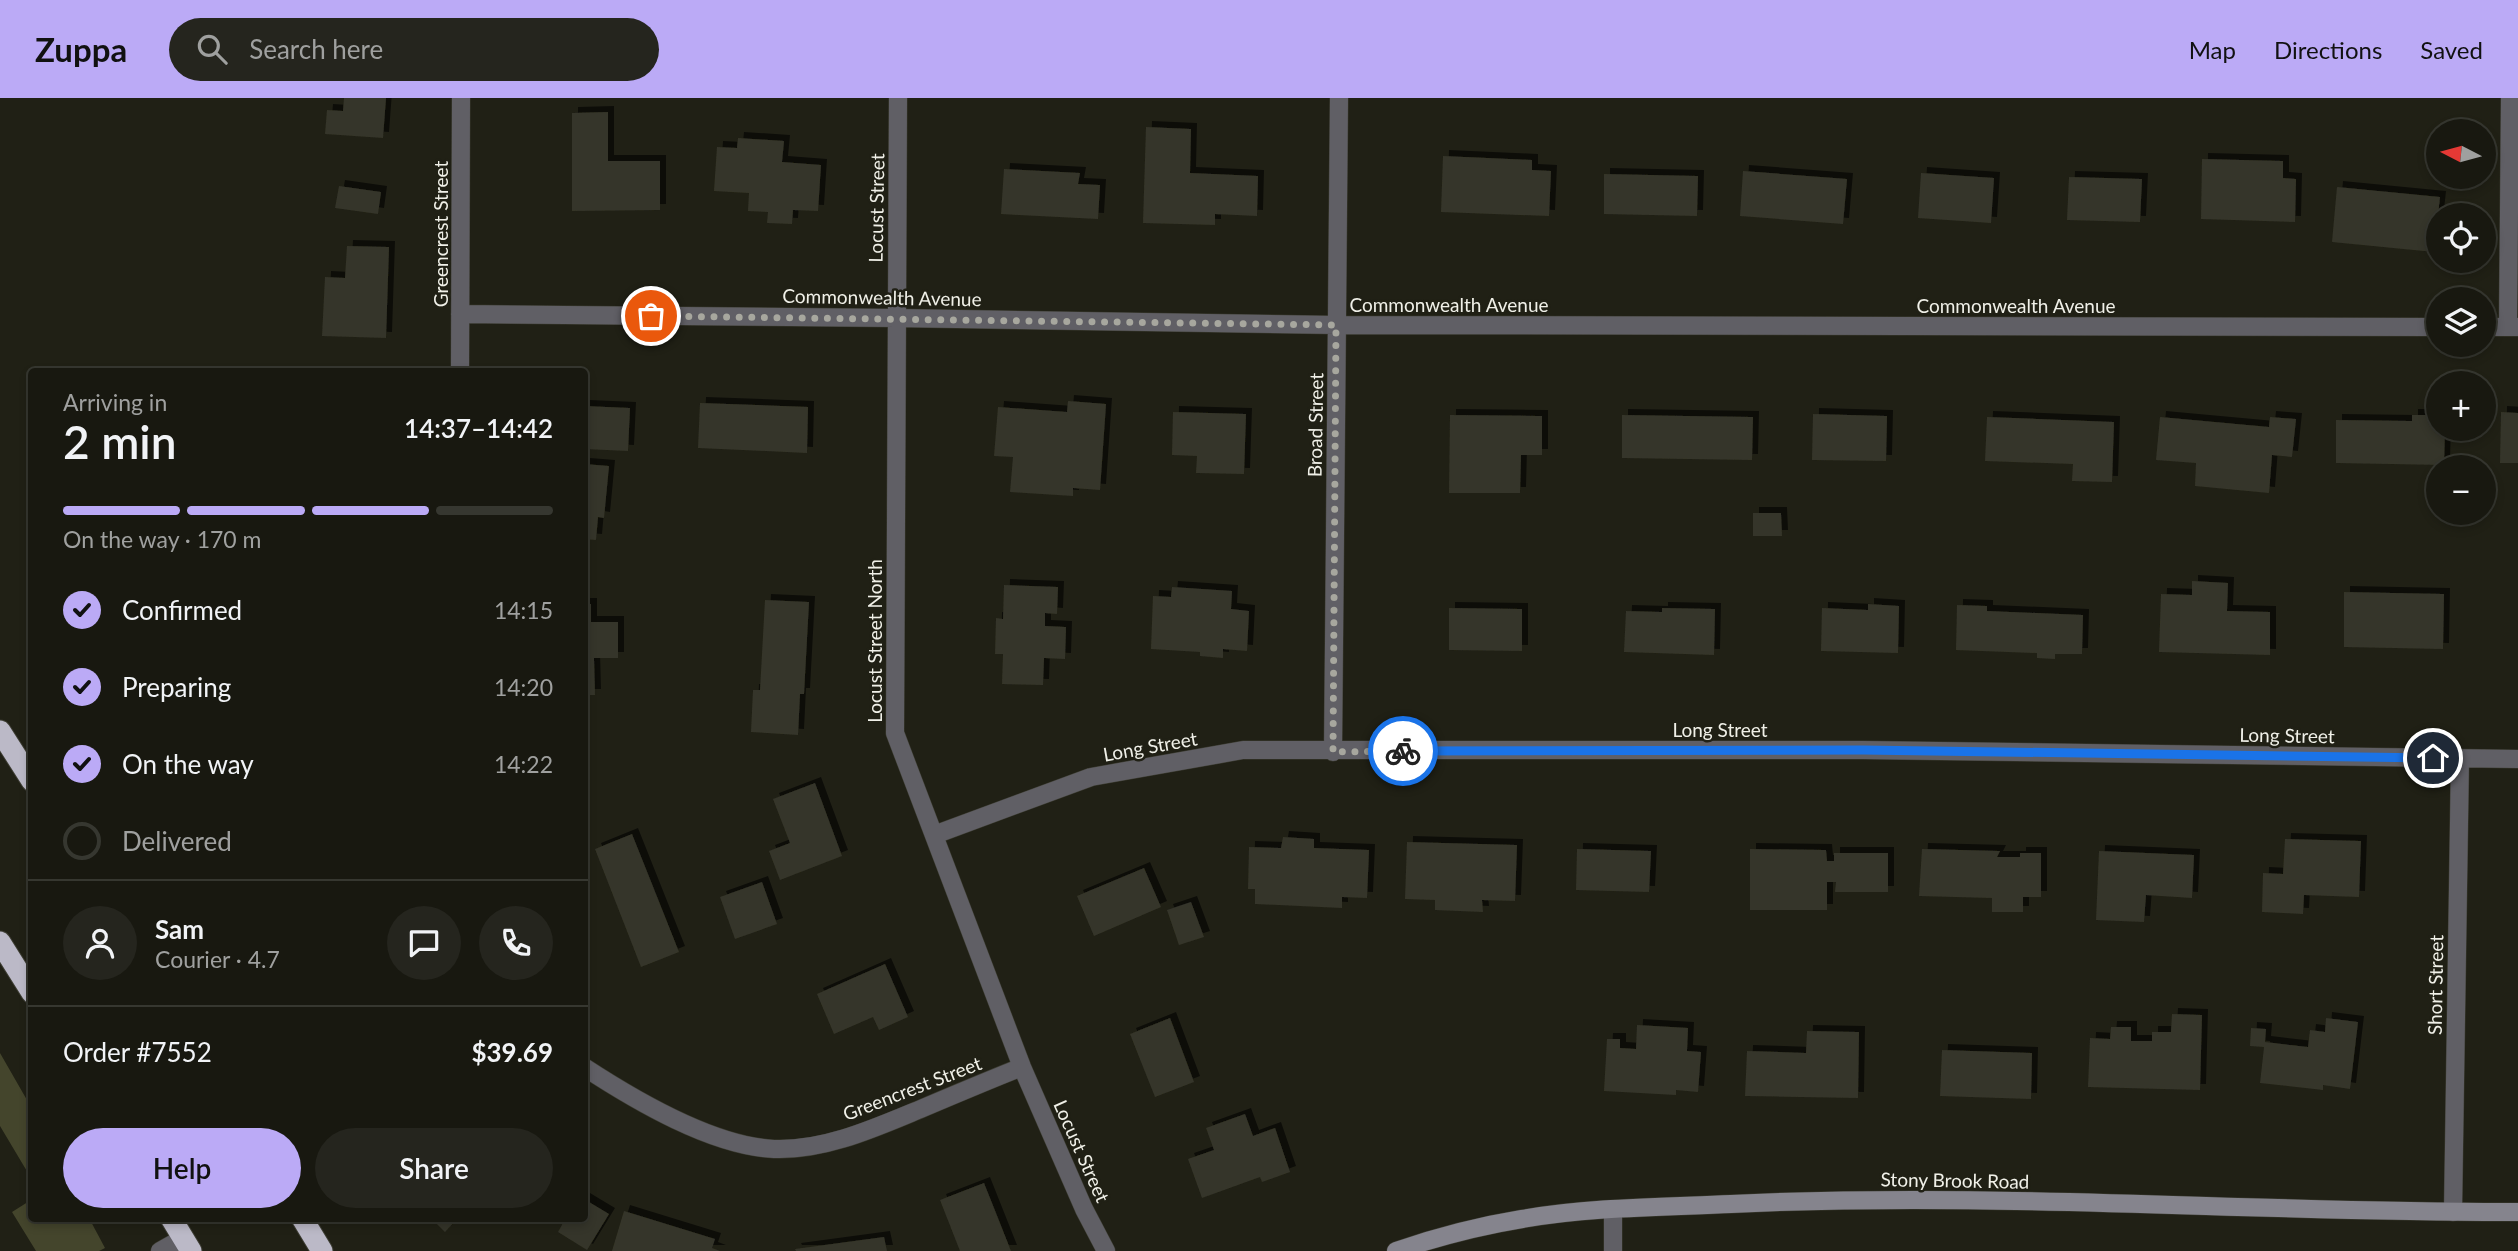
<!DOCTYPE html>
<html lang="en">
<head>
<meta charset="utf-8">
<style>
	body { margin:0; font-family:Lato,sans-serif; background:#25251e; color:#f1f3f6; height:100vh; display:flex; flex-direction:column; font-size:26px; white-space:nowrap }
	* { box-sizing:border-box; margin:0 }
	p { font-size:23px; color:#9fa09f }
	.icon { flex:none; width:38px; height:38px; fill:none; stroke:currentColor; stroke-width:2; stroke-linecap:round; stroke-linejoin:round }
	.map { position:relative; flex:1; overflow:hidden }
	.sheet { position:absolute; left:28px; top:270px; width:560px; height:854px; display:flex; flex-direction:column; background:#181810; border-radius:7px; box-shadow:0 4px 10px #0003,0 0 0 2px #363730 }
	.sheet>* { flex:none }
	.needle { width:46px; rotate:276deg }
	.fabs { position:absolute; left:2426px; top:21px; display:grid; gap:14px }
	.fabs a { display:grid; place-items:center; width:70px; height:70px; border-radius:50%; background:#181810; box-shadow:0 4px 10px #0003,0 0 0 2px #363730; font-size:35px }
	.pin { position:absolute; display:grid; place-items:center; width:60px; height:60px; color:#fff; margin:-30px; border:4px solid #fff; border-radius:50%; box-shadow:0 2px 7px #0007 }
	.courier { position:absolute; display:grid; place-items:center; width:70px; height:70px; margin:-35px; border:5px solid #1a73e8; border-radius:50%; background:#fff; color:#222; box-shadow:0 2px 9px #0007 }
	.summary em { font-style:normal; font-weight:600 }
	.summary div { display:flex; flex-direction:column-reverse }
	.summary { display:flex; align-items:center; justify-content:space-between; height:119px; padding:0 35px }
	h1 { font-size:46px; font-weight:600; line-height:52px }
	.bar { display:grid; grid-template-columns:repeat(4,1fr); gap:10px 7px; align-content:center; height:84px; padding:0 35px }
	.bar i { height:9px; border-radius:5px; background:#363730 }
	.bar .current { background:#bbaaf6 }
	.bar p { grid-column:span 4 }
	.line { display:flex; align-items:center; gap:18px; padding:0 35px; border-top:2px solid #363730 }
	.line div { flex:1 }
	.round { display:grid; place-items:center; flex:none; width:74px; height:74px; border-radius:37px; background:#25251e }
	ol { padding:0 35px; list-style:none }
	li { display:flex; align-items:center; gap:21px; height:77px }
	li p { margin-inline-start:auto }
	li .icon { padding:7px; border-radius:50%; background:#bbaaf6; color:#111; stroke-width:4 }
	li:last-child { color:#9fa09f }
	li i { width:38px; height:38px; border:4px solid #363730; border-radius:50% }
	.action { display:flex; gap:14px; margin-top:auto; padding:14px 35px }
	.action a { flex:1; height:80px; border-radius:42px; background:#bbaaf6; color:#111; font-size:28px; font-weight:600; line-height:80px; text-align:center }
	.action a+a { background:#25251e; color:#f1f3f6 }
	header { display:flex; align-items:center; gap:42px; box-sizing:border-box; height:98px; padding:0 35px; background:#bbaaf6; color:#111 }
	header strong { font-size:33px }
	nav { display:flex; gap:38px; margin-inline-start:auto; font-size:24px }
	.search { width:490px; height:63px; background:#25251e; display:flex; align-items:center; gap:18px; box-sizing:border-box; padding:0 24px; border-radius:38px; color:#9fa09f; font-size:26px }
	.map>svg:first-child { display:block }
	.green { fill:#44452c }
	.building { fill:#353529; filter:url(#shadow) }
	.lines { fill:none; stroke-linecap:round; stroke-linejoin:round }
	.lane-casing { stroke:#3d3d33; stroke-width:19 }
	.street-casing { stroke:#3d3d33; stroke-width:19 }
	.secondary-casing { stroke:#3d3d33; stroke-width:19 }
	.highway-casing { stroke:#3d3d33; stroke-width:23 }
	.lane { stroke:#605f65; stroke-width:18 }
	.street { stroke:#605f65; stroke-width:18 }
	.secondary { stroke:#85848d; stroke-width:18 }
	.highway { stroke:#bbb9c7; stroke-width:21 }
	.done { stroke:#a7a79e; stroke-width:7; stroke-dasharray:0 12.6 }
	.route { stroke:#1a73e8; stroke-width:9 }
	.labels { text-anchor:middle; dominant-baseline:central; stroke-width:5; stroke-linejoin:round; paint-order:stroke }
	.street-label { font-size:19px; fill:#f0f0e8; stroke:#202015 }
</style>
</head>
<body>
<header>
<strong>Zuppa</strong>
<div class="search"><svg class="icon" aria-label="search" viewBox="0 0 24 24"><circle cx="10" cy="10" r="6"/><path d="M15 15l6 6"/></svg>Search here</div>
<nav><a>Map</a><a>Directions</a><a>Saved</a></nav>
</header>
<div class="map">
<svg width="2518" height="1153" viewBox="0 0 2518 1153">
	<defs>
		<filter id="shadow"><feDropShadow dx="6" dy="-6" stdDeviation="0" flood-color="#0009"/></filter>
	</defs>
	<rect width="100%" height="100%" fill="#202015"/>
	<path class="green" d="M0,955L31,1009V1080L0,1028Z
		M31,1102L32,1120H89L105,1150L99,1153H36L12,1114Z"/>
	<path class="building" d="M344,0H386L383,40L325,36L327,12L343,13Z
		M608,14V63H660V112L572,113V15Z
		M1146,29L1191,31L1190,75L1258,78L1257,118L1215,116V127L1143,125Z
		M738,40L784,43L782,64L821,67L818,113L793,112L792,126L767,125L768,114L748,113L749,95L714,93L717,49L737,50Z
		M1443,58L1532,62V72L1551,73L1549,118L1441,114Z
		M2202,61L2283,63V80L2296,81L2295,124L2201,121Z
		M1004,71L1080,75L1078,86L1100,87L1098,121L1001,116Z
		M1743,73L1847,81L1843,126L1740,118Z
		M1921,75L1994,80L1991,125L1918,120Z
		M1604,76L1698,78L1697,118L1604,116Z
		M2069,79L2142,81L2140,124L2067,122Z
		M339,88L381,94L378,116L335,110Z
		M2337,89L2440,99L2434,154L2332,144Z
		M347,148L389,149L386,240L322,238L325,179L345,180Z
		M1068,303L1106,306L1100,392L1073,390V398L1010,394L1013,359L994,358L998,309L1067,314Z
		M700,305L808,309L807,355L698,350Z
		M584,308L630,310L628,353L584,351Z
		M1173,314L1246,316L1244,376L1196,375L1197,358L1172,357Z
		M2501,314L2518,315V365H2500Z
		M1813,316L1887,318L1886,363L1812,362Z
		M1450,317L1542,318V357H1521L1520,395H1449Z
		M1622,317L1753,319L1752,362L1622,360Z
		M2412,317H2438V331H2445L2444,367L2336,365V322L2412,323Z
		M1987,319L2114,324L2112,384L2072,383L2073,366L1985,363Z
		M2160,319L2269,329L2270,319L2296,321L2292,359L2272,357L2269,395L2195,388L2196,365L2156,362Z
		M584,366L609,368L604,420L598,419L596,442L584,441Z
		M1753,415H1781L1782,438H1753Z
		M2192,483L2228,485L2227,513L2270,514V557L2159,554L2161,496L2192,497Z
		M1004,487L1058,489L1057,516L1045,515V528L1066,529L1065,561L1044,560L1043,587L1002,586L1003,556H995L996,520L1003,521Z
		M1172,489L1232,493L1231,511L1249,513L1247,553L1223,551V560L1200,558V554L1151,551L1153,498L1171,499Z
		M2344,494L2444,496L2443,551L2344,549Z
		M765,502L809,504L804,596H800L798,637L751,634L753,592H760Z
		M584,506H591V524H618V560H594L595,597H584Z
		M1868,506L1899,508L1898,555L1821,553L1822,510L1868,512Z
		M1957,507L1987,508V513L2083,517L2082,556H2055V561L2037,560V555L1956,552Z
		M1449,510L1522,511V553L1449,552Z
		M1662,510L1715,511L1714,557L1624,554L1626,513L1662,514Z
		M815,685L842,758L780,782L769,753L790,745L773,701Z
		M632,736L679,854L641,869L595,751Z
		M1283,739L1314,741V750L1369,752L1367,800L1342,799V810L1255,806V791H1248L1249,749L1281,750Z
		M2285,741L2361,743L2359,799L2304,797L2303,816L2262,814L2263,775L2283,776Z
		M1407,744L1517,747L1515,803L1482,802L1483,814L1435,812V802L1405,801Z
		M1577,751L1651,753L1649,794L1576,792Z
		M1750,751L1826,752L1827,763H1834V755H1888V794H1835L1836,784H1827V812H1750Z
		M1922,751L2000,753L1997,759H2020V755H2041V799H2023V814H1992V800L1919,798Z
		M2099,753L2194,757L2192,800L2146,797L2144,824L2096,822Z
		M1144,770L1161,809L1094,838L1077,798Z
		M762,784L777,826L735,841L720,799Z
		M1191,804L1204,839L1179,847L1167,812Z
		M885,866L908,919L879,932L873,919L834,936L817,896Z
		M2172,916L2202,917L2200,992L2088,989L2090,940L2110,941L2111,929H2131V943H2152V934H2171Z
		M1170,920L1194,984L1155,999L1130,936Z
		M2326,920L2358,924L2350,991L2323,987V992L2260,985L2264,949L2250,948L2251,930L2266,931L2265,944L2308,949L2310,932L2325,934Z
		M1637,927L1688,930L1687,953L1701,954L1698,994L1676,992V997L1604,993L1607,941H1620V950L1636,951Z
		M1807,933L1859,934L1858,1000L1745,998L1747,953L1806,955Z
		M1942,952L2032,955L2031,1001L1940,998Z
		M1245,1016L1253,1038L1275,1030L1290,1074L1262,1084L1260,1079L1202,1100L1188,1061L1214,1052L1206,1030Z
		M984,1085L1011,1153H960L940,1102Z
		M584,1101L609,1116L587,1152L558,1134L563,1125L555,1120H584Z
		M624,1113L715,1141L712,1150L720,1153H612Z
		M435,1120H458L445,1134L433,1122Z
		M884,1139L887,1153H796L795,1151Z"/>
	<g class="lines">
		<defs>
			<path id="lane" d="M160,1153L183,1140"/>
			<path id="street" d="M898,0L895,635L1022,969L1084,1111L1106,1153
				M460,216L896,220L1337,227L2438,229
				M2483,229H2518
				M2508,229L2510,0
				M460,273L461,0
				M1333,654L1339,0
				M934,737L1091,679L1243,652H1863L2518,661
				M584,969C636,1003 712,1048 774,1051C825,1053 877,1029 923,1010C956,996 989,982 1022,969
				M2453,1114L2460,660
				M1613,1153V1112"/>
			<path id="secondary" d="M1396,1153C1437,1139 1479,1128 1522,1121C1588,1109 1664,1109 1731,1106C1993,1093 2256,1115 2518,1114"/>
			<path id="highway" d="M0,633L32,683
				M0,844L32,895
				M171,1120L191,1153
				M302,1120L322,1153"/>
		</defs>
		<use href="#lane" class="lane-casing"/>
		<use href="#street" class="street-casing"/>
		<use href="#secondary" class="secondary-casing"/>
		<use href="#highway" class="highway-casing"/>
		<use href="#lane" class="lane"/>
		<use href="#street" class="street"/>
		<use href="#secondary" class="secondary"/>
		<use href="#highway" class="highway"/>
	</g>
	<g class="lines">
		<path class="done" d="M651,218L1336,227L1333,654L1403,653"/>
		<path class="route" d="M1403,653L1863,652L2433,660"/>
	</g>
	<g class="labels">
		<g class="street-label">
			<text transform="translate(876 110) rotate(-89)">Locust Street</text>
			<text transform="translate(440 136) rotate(-90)">Greencrest Street</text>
			<text transform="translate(882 199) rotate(1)">Commonwealth Avenue</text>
			<text x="1449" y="206">Commonwealth Avenue</text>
			<text x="2016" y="207">Commonwealth Avenue</text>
			<text transform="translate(1315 327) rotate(-89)">Broad Street</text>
			<text transform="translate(874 543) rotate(-90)">Locust Street North</text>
			<text x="1720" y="631">Long Street</text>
			<text transform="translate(2287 637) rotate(1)">Long Street</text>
			<text transform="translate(1150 648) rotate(-10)">Long Street</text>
			<text transform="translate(2435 887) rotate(-89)">Short Street</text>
			<text transform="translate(912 990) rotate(-21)">Greencrest Street</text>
			<text transform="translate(1082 1053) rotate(66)">Locust Street</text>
			<text transform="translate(1955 1082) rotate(1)">Stony Brook Road</text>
		</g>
	</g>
</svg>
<div class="fabs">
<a><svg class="needle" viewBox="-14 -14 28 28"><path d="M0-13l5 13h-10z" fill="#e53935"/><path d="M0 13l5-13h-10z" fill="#9fa09f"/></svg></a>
<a><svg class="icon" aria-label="locate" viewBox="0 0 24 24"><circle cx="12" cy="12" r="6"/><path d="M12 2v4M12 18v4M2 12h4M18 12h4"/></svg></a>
<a><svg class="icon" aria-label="layers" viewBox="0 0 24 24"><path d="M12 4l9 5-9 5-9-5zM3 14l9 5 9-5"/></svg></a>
<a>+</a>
<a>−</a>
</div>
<div class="pin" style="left:651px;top:218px;background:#ea580c"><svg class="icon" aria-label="bag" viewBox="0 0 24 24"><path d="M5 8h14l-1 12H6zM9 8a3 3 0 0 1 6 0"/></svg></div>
<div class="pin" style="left:2433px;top:660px;background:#1f2937"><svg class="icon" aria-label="home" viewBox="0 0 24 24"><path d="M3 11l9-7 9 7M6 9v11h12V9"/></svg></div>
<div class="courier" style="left:1403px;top:653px"><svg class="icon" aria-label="bike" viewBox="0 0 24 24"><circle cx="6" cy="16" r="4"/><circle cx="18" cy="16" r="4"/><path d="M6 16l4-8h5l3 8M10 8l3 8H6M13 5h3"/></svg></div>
<section class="sheet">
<div class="summary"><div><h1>2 min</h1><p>Arriving in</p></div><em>14:37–14:42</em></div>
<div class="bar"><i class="current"></i><i class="current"></i><i class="current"></i><i></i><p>On the way · 170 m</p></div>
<ol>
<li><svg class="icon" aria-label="check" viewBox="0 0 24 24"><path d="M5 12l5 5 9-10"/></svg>Confirmed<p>14:15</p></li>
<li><svg class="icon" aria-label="check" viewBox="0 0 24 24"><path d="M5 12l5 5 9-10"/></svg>Preparing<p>14:20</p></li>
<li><svg class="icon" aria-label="check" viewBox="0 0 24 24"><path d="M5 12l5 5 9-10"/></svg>On the way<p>14:22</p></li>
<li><i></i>Delivered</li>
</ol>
<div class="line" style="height:126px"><a class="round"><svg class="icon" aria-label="person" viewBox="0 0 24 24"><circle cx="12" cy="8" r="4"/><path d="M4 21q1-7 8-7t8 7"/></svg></a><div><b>Sam</b><p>Courier · 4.7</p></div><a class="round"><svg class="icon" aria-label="chat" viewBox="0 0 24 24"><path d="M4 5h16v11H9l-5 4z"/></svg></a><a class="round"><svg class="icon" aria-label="phone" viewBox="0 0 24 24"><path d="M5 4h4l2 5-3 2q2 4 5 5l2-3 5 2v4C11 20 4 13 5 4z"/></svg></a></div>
<div class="line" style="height:91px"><div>Order #7552</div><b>$39.69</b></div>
<div class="action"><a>Help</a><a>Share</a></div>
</section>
</div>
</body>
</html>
